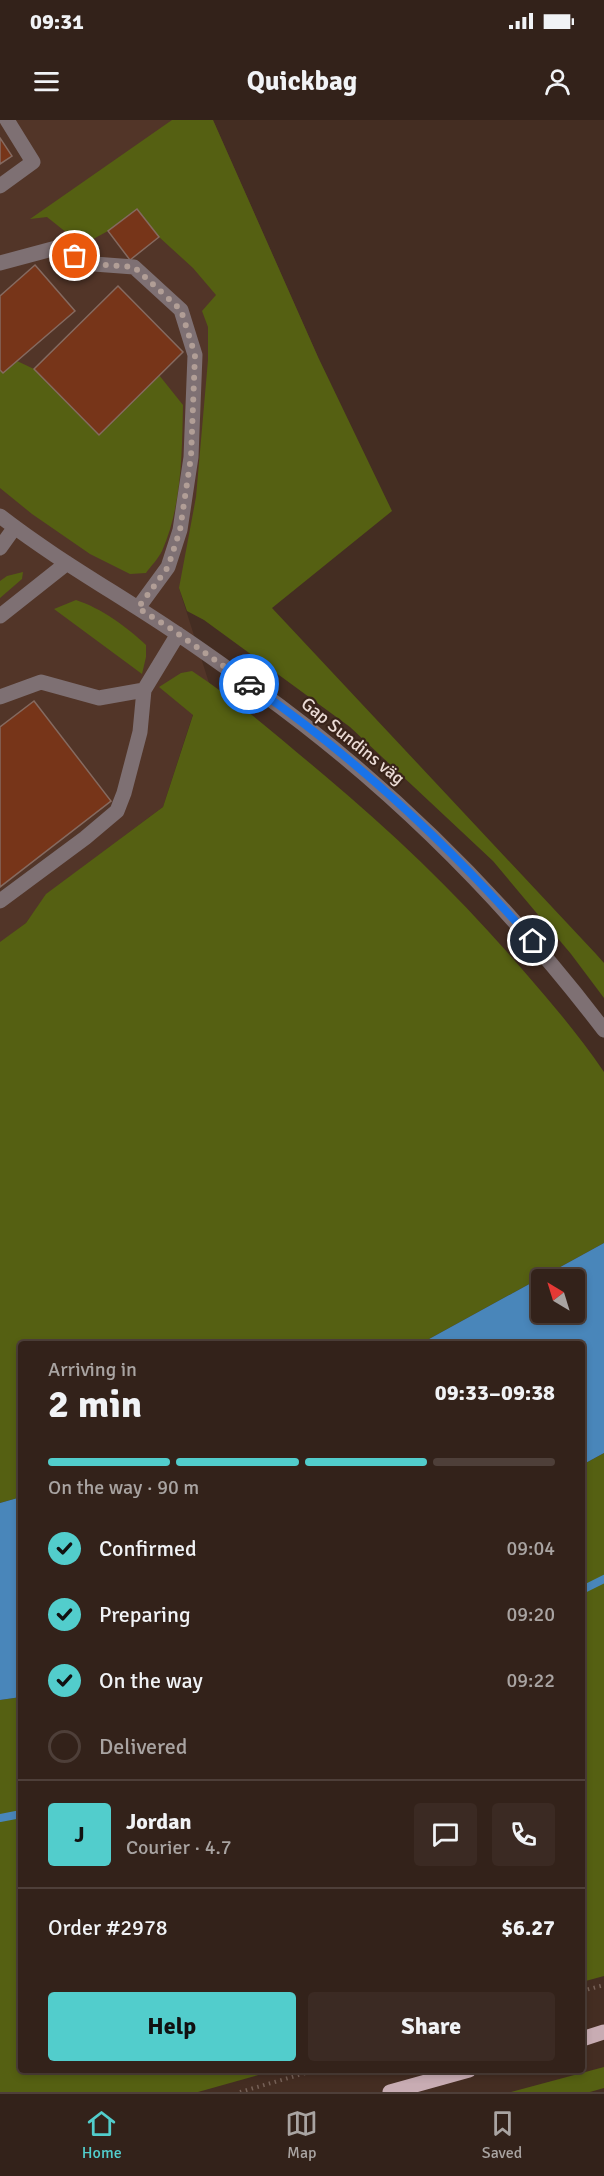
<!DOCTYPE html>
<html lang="en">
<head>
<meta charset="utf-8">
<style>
	body { margin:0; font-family:Signika,sans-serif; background:#3b2a23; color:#f1f3f6; height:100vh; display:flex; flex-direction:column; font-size:22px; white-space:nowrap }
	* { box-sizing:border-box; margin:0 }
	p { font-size:20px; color:#a9a4a2 }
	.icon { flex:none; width:33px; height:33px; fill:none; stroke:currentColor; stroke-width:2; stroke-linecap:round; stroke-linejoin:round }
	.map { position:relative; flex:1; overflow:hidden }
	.drawer { position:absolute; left:18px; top:1221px; width:567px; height:732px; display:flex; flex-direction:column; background:#33221a; border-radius:6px; box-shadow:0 3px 9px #0003,0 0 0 2px #4e3f39 }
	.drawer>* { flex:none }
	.needle { width:39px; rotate:322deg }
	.tools { position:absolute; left:531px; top:1149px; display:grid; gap:12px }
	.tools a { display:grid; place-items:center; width:54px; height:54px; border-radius:6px; background:#33221a; box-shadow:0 3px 9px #0003,0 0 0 2px #4e3f39; font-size:30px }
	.pin { position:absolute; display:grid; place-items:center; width:51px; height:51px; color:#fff; margin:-26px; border:3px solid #fff; border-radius:50%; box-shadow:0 2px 6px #0007 }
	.courier { position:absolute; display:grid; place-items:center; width:60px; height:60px; margin:-30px; border:4px solid #1a73e8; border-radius:50%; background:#fff; color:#222; box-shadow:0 2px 8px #0007 }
	.overview em { font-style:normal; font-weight:800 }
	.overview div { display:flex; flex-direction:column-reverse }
	.overview { display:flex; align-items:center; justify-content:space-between; height:102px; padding:0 30px }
	h1 { font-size:39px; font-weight:800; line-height:45px }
	.bar { display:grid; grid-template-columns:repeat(4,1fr); gap:9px 6px; align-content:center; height:72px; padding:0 30px }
	.bar i { height:8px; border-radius:4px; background:#4e3f39 }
	.bar .on { background:#52cdcc }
	.bar p { grid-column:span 4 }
	.line { display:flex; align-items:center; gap:15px; padding:0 30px; border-top:2px solid #4e3f39 }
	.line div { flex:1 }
	.round { display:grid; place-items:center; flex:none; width:63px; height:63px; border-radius:6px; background:#3b2a23 }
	ol { padding:0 30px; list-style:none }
	li { display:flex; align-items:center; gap:18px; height:66px }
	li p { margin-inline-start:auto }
	li .icon { padding:6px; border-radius:50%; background:#52cdcc; color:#111; stroke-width:4 }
	li:last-child { color:#a9a4a2 }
	li i { width:33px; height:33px; border:3px solid #4e3f39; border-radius:50% }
	.primary-button { display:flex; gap:12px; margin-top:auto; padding:12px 30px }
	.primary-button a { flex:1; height:69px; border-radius:6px; background:#52cdcc; color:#111; font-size:24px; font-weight:800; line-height:69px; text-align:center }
	.primary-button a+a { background:#3b2a23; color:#f1f3f6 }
	.status { display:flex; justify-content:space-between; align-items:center; height:42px; padding:0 30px; background:#33221a; direction:ltr }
	.status svg { height:16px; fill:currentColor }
	header { display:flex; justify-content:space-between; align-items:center; height:78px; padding:0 30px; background:#33221a; font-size:27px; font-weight:800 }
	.dock { display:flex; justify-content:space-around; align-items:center; height:84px; border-top:2px solid #4e3f39; background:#33221a; font-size:16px; color:#a9a4a2 }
	.dock a { display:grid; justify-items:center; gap:3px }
	.dock .on { color:#52cdcc }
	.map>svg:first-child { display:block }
	.built { fill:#523528 }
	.green { fill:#556012 }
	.water { fill:#4986ba; fill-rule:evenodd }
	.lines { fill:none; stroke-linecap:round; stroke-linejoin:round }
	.stream { stroke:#4986ba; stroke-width:8 }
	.building { fill:#773519; stroke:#856a60; stroke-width:1.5 }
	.path { stroke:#776258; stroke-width:4; stroke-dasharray:1.5 4.5; stroke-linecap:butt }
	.minor { stroke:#7e7073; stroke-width:15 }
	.major { stroke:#c8acb3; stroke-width:15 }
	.done { stroke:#b19e96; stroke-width:6; stroke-dasharray:0 10.8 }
	.route { stroke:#1a73e8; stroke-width:8 }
	.labels { text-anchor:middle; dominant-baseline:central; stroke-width:4.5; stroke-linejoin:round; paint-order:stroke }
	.street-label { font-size:18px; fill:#ebdbd5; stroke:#392319 }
</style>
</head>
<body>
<div class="status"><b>09:31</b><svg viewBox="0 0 49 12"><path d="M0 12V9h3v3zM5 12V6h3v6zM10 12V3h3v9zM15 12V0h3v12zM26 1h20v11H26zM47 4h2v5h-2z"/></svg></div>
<header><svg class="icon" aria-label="menu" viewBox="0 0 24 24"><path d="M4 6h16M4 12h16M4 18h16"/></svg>Quickbag<svg class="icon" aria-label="person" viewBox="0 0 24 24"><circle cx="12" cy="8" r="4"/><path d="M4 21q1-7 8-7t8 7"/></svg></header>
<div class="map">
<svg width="604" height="1972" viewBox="0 0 604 1972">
	<rect width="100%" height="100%" fill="#442d22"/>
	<path class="built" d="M0,0H213L318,237L179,468L209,563L193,594L163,687L47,774L26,803L0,823Z"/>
	<path class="green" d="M172,0H213L318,237L392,391L272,488L596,834L604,843V878L571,834L493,741L350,607L204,500L187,491L179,468L196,377L208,240V207L202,191L216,175L193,148L159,117L137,89L108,111L82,125L47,97L30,99Z
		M17,241L34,249L159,255L183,285C182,333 182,386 162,431C158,439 151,446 146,453L130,454L90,434L32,394L0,368V250L3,253Z
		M23,452L22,459L0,478V461L7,456Z
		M76,480C101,488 127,507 146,525V537L142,554L54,489Z
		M192,551C239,582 281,619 324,655C398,717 466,783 528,856C555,887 581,918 604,952V1123L420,1224H21V1377L0,1383V822L26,803L46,774L163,687L193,595L159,567L181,553Z
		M604,1333V1856L582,1862V1345Z
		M21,1577V1950H276L198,1972H0V1580Z
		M604,1947V1968L590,1972H511Z"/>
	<path class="water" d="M604,1123V1333L582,1345V1224H420ZM542,1160H574V1192H542Z
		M21,1377V1577L0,1580V1383Z"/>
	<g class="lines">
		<path class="stream" d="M582,1470L604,1459
			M0,1698L21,1694"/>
	</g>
	<path class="building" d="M0,18L12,36L0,44Z
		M137,89L159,117L130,140L108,111Z
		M35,145L75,191L3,253L0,250V176Z
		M118,166L183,232L99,315L34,249Z
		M34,581L111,681L0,767V607Z"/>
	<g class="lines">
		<path class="path" d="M582,1871L604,1865
			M240,1972L316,1950"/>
		<path class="minor" d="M0,66L33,42L7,0
			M0,143L56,128L94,144L134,147L181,190L195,235L191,337L180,410L168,447L138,488
			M0,396C54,438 113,471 170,509C198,527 225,547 252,566C387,662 504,779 604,910
			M0,428L15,407
			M0,496L67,443
			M0,577L41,562L99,578L144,570
			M0,781L85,718L117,691L124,673L140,612L144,570L178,514"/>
		<path class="major" d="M582,1919L604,1912
			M390,1972L469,1950"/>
	</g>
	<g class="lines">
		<path class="done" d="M75,136L94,144L134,147L181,190L195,235L191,337L180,410L168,447L138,488L170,508L249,564"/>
		<path class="route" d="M249,564C354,636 449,725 533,821"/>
	</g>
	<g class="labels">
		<g class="street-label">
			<text transform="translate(353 621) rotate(39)">Gap Sundins väg</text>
		</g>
	</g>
</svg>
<div class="tools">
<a><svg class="needle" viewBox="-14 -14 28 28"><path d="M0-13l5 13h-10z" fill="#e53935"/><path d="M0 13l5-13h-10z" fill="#a9a4a2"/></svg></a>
</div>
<div class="pin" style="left:75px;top:136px;background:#ea580c"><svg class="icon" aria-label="bag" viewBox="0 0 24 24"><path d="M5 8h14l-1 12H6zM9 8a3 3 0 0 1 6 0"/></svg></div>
<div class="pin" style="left:533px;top:821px;background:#1f2937"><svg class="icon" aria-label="home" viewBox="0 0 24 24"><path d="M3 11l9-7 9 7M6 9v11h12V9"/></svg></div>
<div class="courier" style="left:249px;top:564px"><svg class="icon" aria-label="car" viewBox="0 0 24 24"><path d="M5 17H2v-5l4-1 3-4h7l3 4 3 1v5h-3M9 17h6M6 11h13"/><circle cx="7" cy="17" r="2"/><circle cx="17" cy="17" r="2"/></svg></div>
<section class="drawer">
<div class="overview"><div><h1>2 min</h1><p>Arriving in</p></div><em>09:33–09:38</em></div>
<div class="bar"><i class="on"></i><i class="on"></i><i class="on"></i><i></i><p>On the way · 90 m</p></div>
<ol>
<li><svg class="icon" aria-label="check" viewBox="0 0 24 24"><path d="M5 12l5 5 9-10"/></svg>Confirmed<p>09:04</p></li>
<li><svg class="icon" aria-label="check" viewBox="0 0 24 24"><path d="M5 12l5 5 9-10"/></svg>Preparing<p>09:20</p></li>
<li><svg class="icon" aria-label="check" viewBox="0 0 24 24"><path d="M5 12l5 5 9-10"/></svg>On the way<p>09:22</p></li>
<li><i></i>Delivered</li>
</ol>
<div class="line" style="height:108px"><b class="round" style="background:#52cdcc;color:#111">J</b><div><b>Jordan</b><p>Courier · 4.7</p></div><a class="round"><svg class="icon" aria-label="chat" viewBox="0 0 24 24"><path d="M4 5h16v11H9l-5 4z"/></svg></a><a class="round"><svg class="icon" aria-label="phone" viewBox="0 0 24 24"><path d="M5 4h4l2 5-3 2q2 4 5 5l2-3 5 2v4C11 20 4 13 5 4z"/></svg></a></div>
<div class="line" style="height:78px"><div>Order #2978</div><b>$6.27</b></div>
<div class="primary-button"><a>Help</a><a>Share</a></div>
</section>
</div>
<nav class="dock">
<a class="on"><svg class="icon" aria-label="home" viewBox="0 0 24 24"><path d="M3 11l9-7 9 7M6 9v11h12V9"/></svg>Home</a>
<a><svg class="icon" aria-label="map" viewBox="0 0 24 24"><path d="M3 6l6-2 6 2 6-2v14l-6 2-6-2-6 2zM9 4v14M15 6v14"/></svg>Map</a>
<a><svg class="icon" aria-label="saved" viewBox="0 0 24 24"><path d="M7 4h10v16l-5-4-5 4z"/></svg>Saved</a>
</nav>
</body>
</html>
